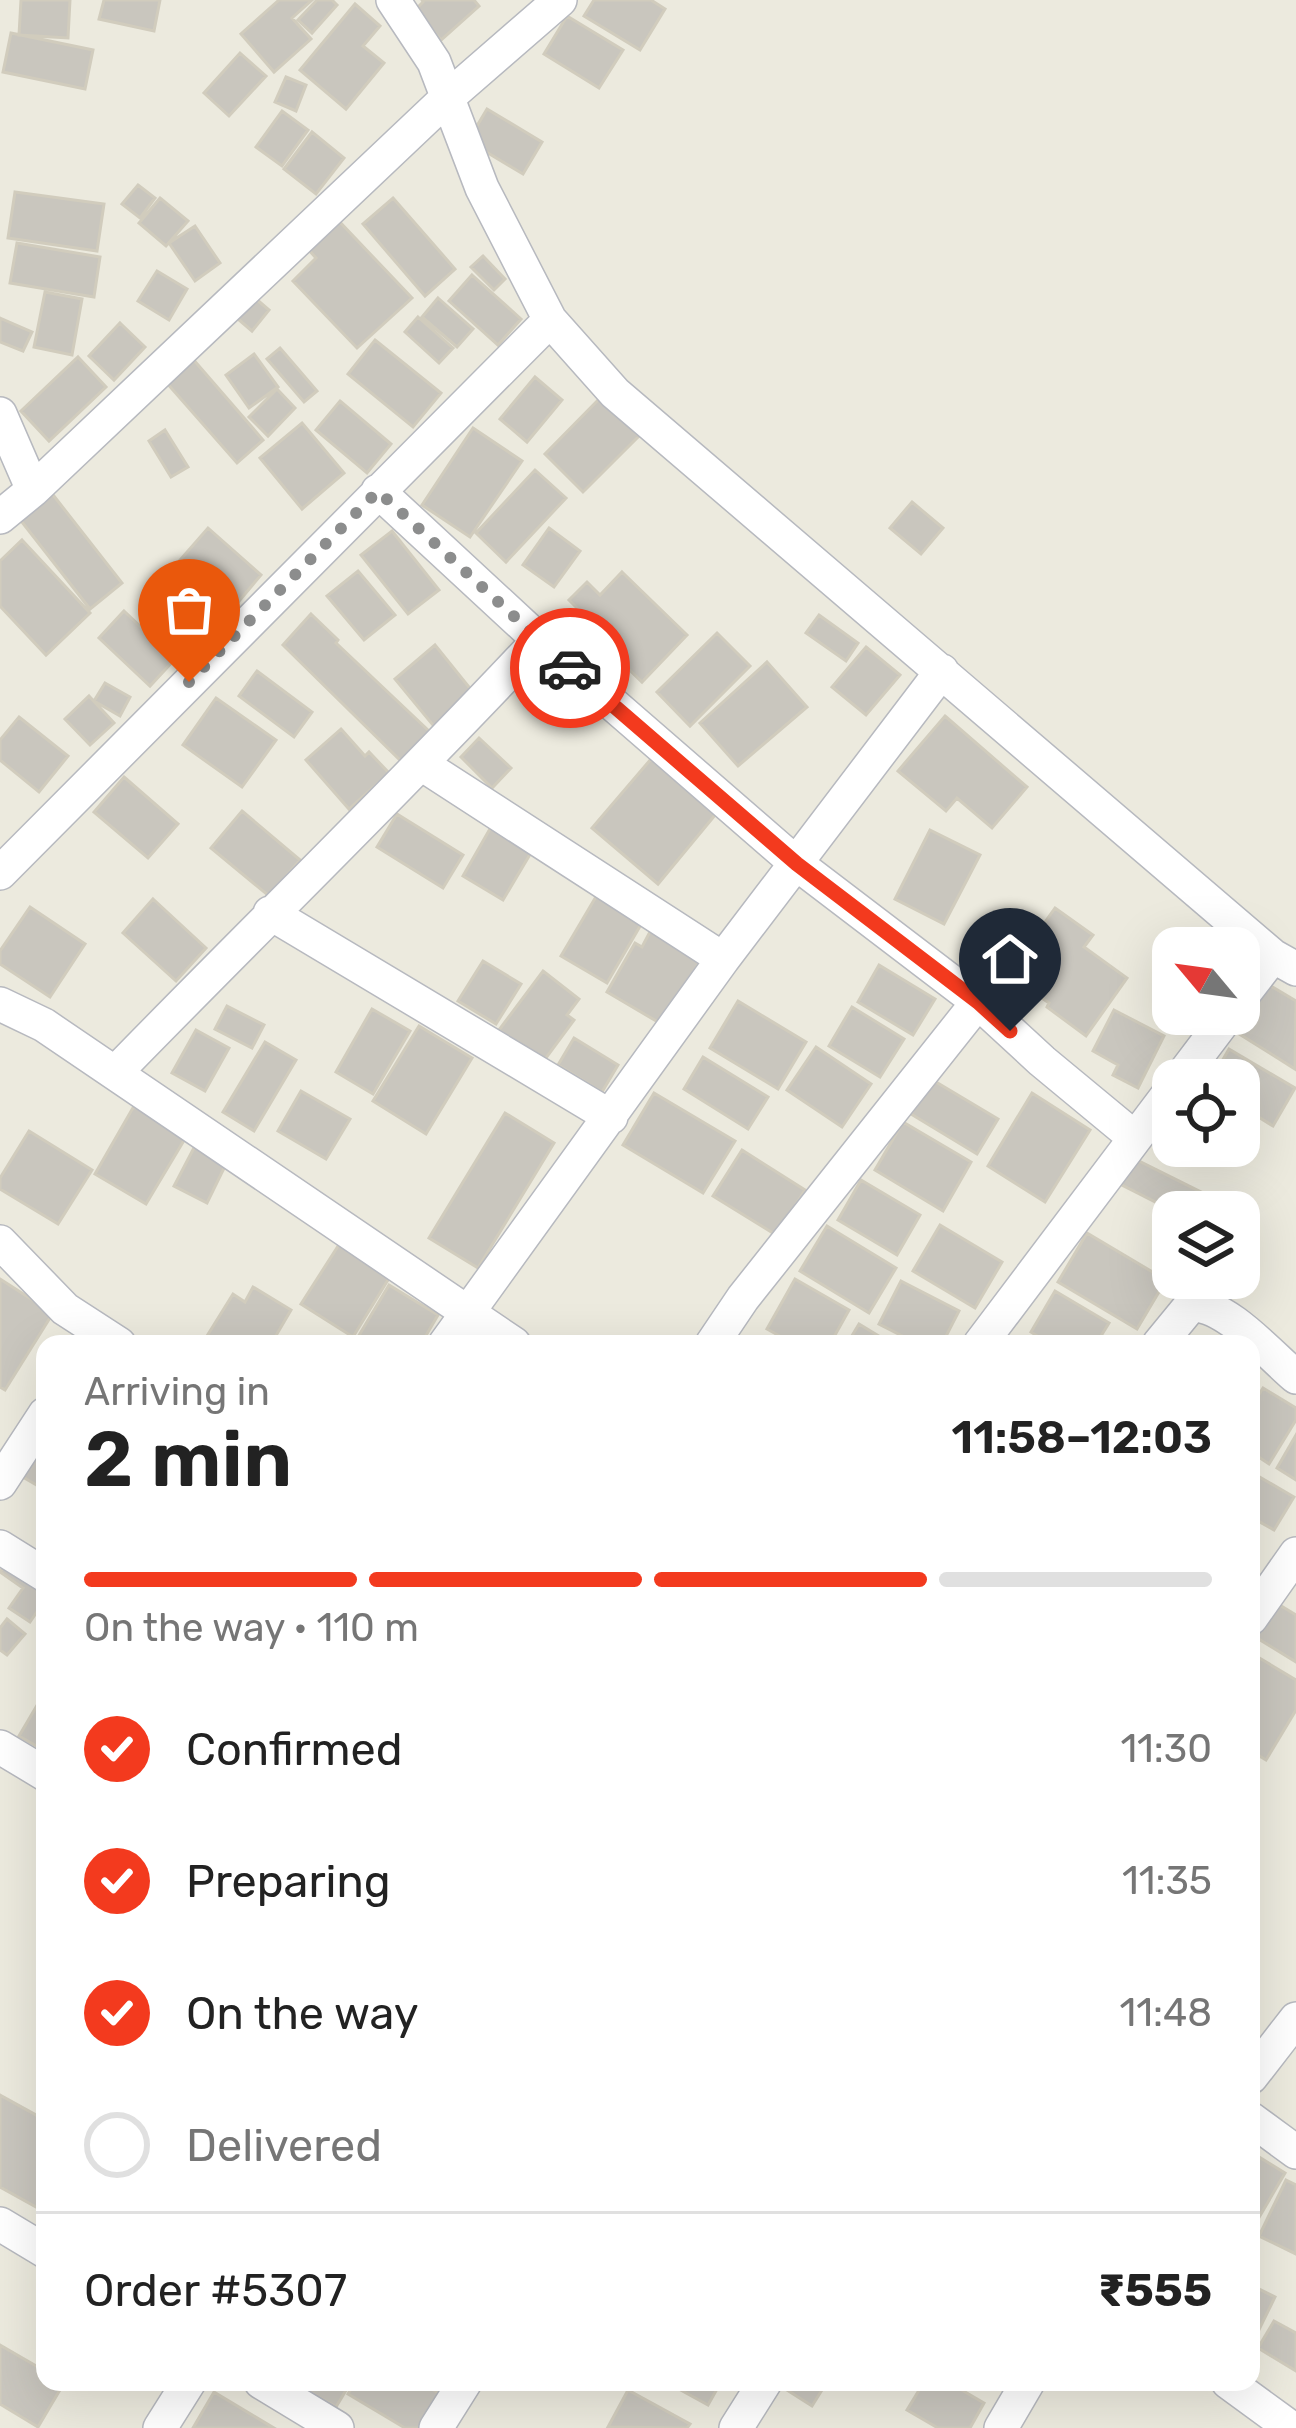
<!DOCTYPE html>
<html lang="en">
<head>
<meta charset="utf-8">
<style>
	body { margin:0; font-family:Rubik,sans-serif; background:#f6f6f6; color:#222; height:100vh; display:flex; flex-direction:column; font-size:45px; white-space:nowrap }
	* { box-sizing:border-box; margin:0 }
	p { font-size:39px; color:#767676 }
	.icon { flex:none; width:66px; height:66px; fill:none; stroke:currentColor; stroke-width:2; stroke-linecap:round; stroke-linejoin:round }
	.map { position:relative; flex:1; overflow:hidden }
	.side { position:absolute; left:36px; top:1335px; width:1224px; height:1056px; display:flex; flex-direction:column; background:#fff; border-radius:24px; box-shadow:0 12px 48px #0002 }
	.side>* { flex:none }
	.needle { width:78px; rotate:299deg }
	.controls { position:absolute; left:1152px; top:927px; display:grid; gap:24px }
	.controls a { display:grid; place-items:center; width:108px; height:108px; border-radius:24px; background:#fff; box-shadow:0 12px 48px #0002; font-size:60px }
	.pin { position:absolute; display:grid; place-items:center; width:102px; height:102px; color:#fff; margin:-123px -51px; border-radius:50% 50% 50% 0; rotate:-45deg; box-shadow:0 0 12px #0007 }
	.pin .icon { rotate:45deg }
	.courier { position:absolute; display:grid; place-items:center; width:120px; height:120px; margin:-60px; border:9px solid #f33a1e; border-radius:50%; background:#fff; color:#222; box-shadow:0 3px 15px #0007 }
	.head em { font-style:normal; font-weight:600 }
	.head div { display:flex; flex-direction:column-reverse }
	.head { display:flex; align-items:center; justify-content:space-between; height:204px; padding:0 48px }
	h1 { font-size:78px; font-weight:600; line-height:90px }
	.bar { display:grid; grid-template-columns:repeat(4,1fr); gap:18px 12px; align-content:center; height:144px; padding:0 48px }
	.bar i { height:15px; border-radius:9px; background:#e0e0e0 }
	.bar .active { background:#f33a1e }
	.bar p { grid-column:span 4 }
	.line { display:flex; align-items:center; gap:30px; padding:0 48px; border-top:3px solid #e0e0e0 }
	.line div { flex:1 }
	ol { padding:0 48px; list-style:none }
	li { display:flex; align-items:center; gap:36px; height:132px }
	li p { margin-inline-start:auto }
	li .icon { padding:12px; border-radius:50%; background:#f33a1e; color:#fff; stroke-width:4 }
	li:last-child { color:#767676 }
	li i { width:66px; height:66px; border:6px solid #e0e0e0; border-radius:50% }
	.map>svg:first-child { display:block }
	.building { fill:#c9c6be; stroke:#d1ccbd; stroke-width:3 }
	.lines { fill:none; stroke-linecap:round; stroke-linejoin:round }
	.minor-casing { stroke:#b7b9bf; stroke-width:36 }
	.minor { stroke:#fff; stroke-width:33 }
	.done { stroke:#8c8d8d; stroke-width:12; stroke-dasharray:0 21.6 }
	.route { stroke:#f33a1e; stroke-width:15 }
</style>
</head>
<body>
<div class="map">
<svg width="1296" height="2428" viewBox="0 0 1296 2428">
	<rect width="100%" height="100%" fill="#eceade"/>
	<path class="building" d="M21,0H70L68,38L19,35Z
		M104,0H160L154,31L99,19Z
		M279,0H312L292,18L311,39L274,72L241,34Z
		M317,0H332L337,5L312,33L298,20Z
		M422,0H474L479,6L441,40L415,10L423,2Z
		M594,0H651L665,9L640,50L584,16Z
		M355,4L380,26L363,46L384,63L346,109L300,70Z
		M567,16L623,50L599,88L544,54Z
		M11,33L93,50L85,89L3,72Z
		M240,53L266,76L229,116L204,93Z
		M286,77L306,85L296,111L275,102Z
		M487,109L542,142L523,174L468,141Z
		M282,111L308,130L282,166L256,147Z
		M312,132L344,158L316,194L284,169Z
		M138,185L155,198L140,218L122,204Z
		M15,192L104,204L97,251L8,238Z
		M160,198L188,221L166,246L139,223Z
		M393,198L455,269L425,296L363,224Z
		M337,219L412,298L357,348L293,281L316,258L307,248Z
		M195,226L220,263L195,281L169,243Z
		M17,243L100,257L94,297L10,283Z
		M483,256L505,279L494,290L471,267Z
		M157,271L187,289L169,320L138,301Z
		M472,275L521,319L498,345L449,301Z
		M45,292L82,299L72,355L34,347Z
		M255,298L269,310L252,331L238,319Z
		M438,298L473,329L457,347L422,317Z
		M418,317L453,348L439,363L405,332Z
		M0,318L32,332L23,351L0,342Z
		M120,323L145,347L114,380L89,356Z
		M375,340L441,393L413,427L348,374Z
		M280,348L317,391L304,402L267,359Z
		M254,354L278,387L249,408L226,375Z
		M78,357L106,387L49,441L21,411Z
		M192,358L263,440L237,463L165,381Z
		M535,377L562,400L527,442L500,419Z
		M277,389L295,408L268,436L249,417Z
		M600,398L639,436L583,492L545,454Z
		M340,401L391,444L367,473L316,430Z
		M302,423L344,473L302,509L260,458Z
		M473,428L522,461L470,537L422,505Z
		M165,430L188,467L171,477L149,441Z
		M535,470L566,498L506,562L476,533Z
		M50,491L122,583L90,609L18,517Z
		M912,502L943,528L921,554L890,528Z
		M208,528L261,575L234,607L180,560Z
		M549,528L580,551L554,587L523,565Z
		M392,531L439,590L408,614L361,555Z
		M22,540L90,613L46,655L0,606V561Z
		M358,571L395,615L364,640L327,596Z
		M622,572L687,635L642,682L609,650L614,645L569,600L587,582L600,595Z
		M124,611L175,659L150,686L99,638Z
		M311,614L338,640L336,643L429,731L401,761L283,645Z
		M819,615L858,643L846,661L806,633Z
		M717,633L750,666L690,726L657,692Z
		M435,645L477,697L437,730L395,679Z
		M866,647L900,675L866,715L832,687Z
		M767,662L807,707L738,766L700,723Z
		M257,671L312,712L294,737L239,696Z
		M105,683L130,697L120,716L94,701Z
		M89,696L114,723L90,745L65,719Z
		M216,698L276,740L242,787L183,745Z
		M945,716L1027,787L992,828L957,798L946,811L898,771Z
		M19,717L68,756L39,792L0,760V740Z
		M341,729L365,756L369,752L389,773L349,809L306,760Z
		M479,738L511,768L492,788L461,757Z
		M651,759L716,814L658,884L592,828Z
		M124,777L178,824L148,858L94,812Z
		M242,811L300,860L269,896L211,848Z
		M397,814L463,855L443,888L377,847Z
		M491,827L532,851L503,900L463,876Z
		M930,830L980,855L944,924L895,899Z
		M597,895L643,921L607,983L561,956Z
		M153,899L206,948L176,981L123,933Z
		M30,907L85,944L50,997L0,964V951Z
		M1055,908L1093,935L1084,947L1127,978L1086,1036L1047,1007L1049,1003L1008,974Z
		M653,926L703,956L663,1025L607,992L635,943L642,947Z
		M483,961L521,984L496,1024L458,1001Z
		M879,965L935,999L913,1035L858,1002Z
		M543,971L579,999L567,1015L574,1020L543,1062L499,1030Z
		M1266,983L1296,1001L1295,1069L1236,1032Z
		M738,1001L806,1042L778,1089L710,1048Z
		M227,1006L264,1025L252,1048L215,1029Z
		M852,1007L904,1039L880,1077L829,1046Z
		M372,1009L410,1031L373,1094L336,1072Z
		M1114,1010L1164,1036L1138,1088L1113,1075L1118,1065L1093,1051Z
		M419,1026L472,1058L426,1134L373,1101Z
		M196,1030L229,1048L205,1091L172,1073Z
		M574,1038L618,1065L602,1092L558,1065Z
		M265,1042L296,1060L254,1131L223,1112Z
		M816,1047L871,1084L842,1127L787,1090Z
		M1229,1049L1295,1088L1273,1126L1239,1105V1080H1211Z
		M703,1057L768,1097L748,1129L684,1089Z
		M931,1079L998,1119L977,1154L911,1114Z
		M301,1091L350,1119L326,1159L278,1131Z
		M654,1093L735,1141L703,1193L623,1145Z
		M1032,1093L1090,1130L1045,1202L988,1166Z
		M134,1106L186,1137L146,1204L95,1174Z
		M505,1113L554,1143L478,1268L429,1238Z
		M903,1122L971,1162L943,1211L875,1170Z
		M29,1131L92,1170L58,1224L0,1189V1178Z
		M197,1142L229,1158L207,1203L174,1186Z
		M742,1150L805,1190L776,1235L713,1196Z
		M1133,1158L1209,1196L1201,1212H1175L1120,1184Z
		M861,1180L920,1215L897,1255L838,1220Z
		M940,1225L1002,1262L975,1308L913,1271Z
		M827,1226L896,1268L869,1313L800,1271Z
		M1087,1233L1166,1280L1137,1329L1058,1282Z
		M340,1243L391,1275L353,1337L301,1304Z
		M0,1279L53,1313L5,1390L0,1387Z
		M795,1279L849,1310L830,1344H794L767,1329Z
		M901,1281L959,1311L942,1344H918L879,1324Z
		M389,1285L438,1315L421,1344H369L358,1337Z
		M253,1287L291,1310L271,1344H202L233,1294L245,1302Z
		M1055,1291L1109,1323L1096,1344H1050L1031,1332Z
		M859,1324L892,1344H847Z
		M1263,1388L1296,1408V1420L1269,1464L1251,1452V1407Z
		M45,1435V1490L21,1476Z
		M1296,1435V1480L1277,1468Z
		M1251,1472L1294,1497L1274,1530L1251,1517Z
		M11,1557L45,1581V1600L30,1622L9,1608L23,1588L0,1572Z
		M1273,1601L1296,1615V1662L1252,1635Z
		M7,1619L25,1634L7,1655L0,1650V1628Z
		M1251,1653L1296,1680V1710L1266,1760L1251,1751Z
		M42,1697L45,1699V1751L19,1736Z
		M0,2095L45,2120V2212L0,2187Z
		M1251,2152L1285,2173L1251,2231Z
		M1286,2180L1296,2185V2254L1259,2236Z
		M1251,2285L1275,2297L1254,2340L1251,2339Z
		M1274,2321L1296,2333V2371L1258,2348Z
		M0,2345L45,2371V2382L64,2383L38,2427L0,2404Z
		M293,2382H351L336,2407Z
		M355,2382H420L440,2394L419,2428H405L348,2394Z
		M666,2382H721L708,2405Z
		M792,2382H827L812,2406L787,2390Z
		M924,2382H948L984,2403L970,2428H938L907,2410Z
		M628,2390L690,2424L687,2428L608,2427Z
		M214,2392L274,2428H193Z"/>
	<g class="lines">
		<defs>
			<path id="minor" d="M393,0L434,62L482,188L550,320L615,393L1273,956L1296,969
				M0,414L33,490
				M378,491L539,640L797,864L978,1002L1042,1061L1135,1138
				M0,517L33,490L446,99L560,0
				M423,765L723,959
				M0,873L550,320
				M270,913L611,1117
				M1239,1000L1273,956
				M0,1004L44,1025L514,1344
				M115,1073C256,928 401,788 539,640
				M1179,1080L1229,1014
				M0,1242L65,1309L119,1344
				M445,1344L723,959L942,671
				M712,1344L743,1298L978,1002
				M980,1344L1173,1088
				M1159,1344L1191,1305C1225,1303 1270,1355 1296,1377
				M0,1483L45,1414
				M0,1547L45,1575
				M1251,1618L1296,1554
				M0,1747L45,1774
				M1251,2077L1296,2019
				M1251,2119L1296,2152
				M0,2224L45,2251
				M261,2382L337,2428
				M1228,2382L1291,2428
				M160,2428L189,2382
				M436,2428L465,2382
				M736,2428L765,2382
				M1001,2428L1028,2382"/>
		</defs>
		<use href="#minor" class="minor-casing"/>
		<use href="#minor" class="minor"/>
	</g>
	<g class="lines">
		<path class="done" d="M189,682L378,491L570,668"/>
		<path class="route" d="M570,668L797,864L978,1002L1010,1031"/>
	</g>
</svg>
<div class="controls">
<a><svg class="needle" viewBox="-14 -14 28 28"><path d="M0-13l5 13h-10z" fill="#e53935"/><path d="M0 13l5-13h-10z" fill="#767676"/></svg></a>
<a><svg class="icon" aria-label="locate" viewBox="0 0 24 24"><circle cx="12" cy="12" r="6"/><path d="M12 2v4M12 18v4M2 12h4M18 12h4"/></svg></a>
<a><svg class="icon" aria-label="layers" viewBox="0 0 24 24"><path d="M12 4l9 5-9 5-9-5zM3 14l9 5 9-5"/></svg></a>
</div>
<div class="pin" style="left:189px;top:682px;background:#ea580c"><svg class="icon" aria-label="bag" viewBox="0 0 24 24"><path d="M5 8h14l-1 12H6zM9 8a3 3 0 0 1 6 0"/></svg></div>
<div class="pin" style="left:1010px;top:1031px;background:#1f2937"><svg class="icon" aria-label="home" viewBox="0 0 24 24"><path d="M3 11l9-7 9 7M6 9v11h12V9"/></svg></div>
<div class="courier" style="left:570px;top:668px"><svg class="icon" aria-label="car" viewBox="0 0 24 24"><path d="M5 17H2v-5l4-1 3-4h7l3 4 3 1v5h-3M9 17h6M6 11h13"/><circle cx="7" cy="17" r="2"/><circle cx="17" cy="17" r="2"/></svg></div>
<section class="side">
<div class="head"><div><h1>2 min</h1><p>Arriving in</p></div><em>11:58–12:03</em></div>
<div class="bar"><i class="active"></i><i class="active"></i><i class="active"></i><i></i><p>On the way · 110 m</p></div>
<ol>
<li><svg class="icon" aria-label="check" viewBox="0 0 24 24"><path d="M5 12l5 5 9-10"/></svg>Confirmed<p>11:30</p></li>
<li><svg class="icon" aria-label="check" viewBox="0 0 24 24"><path d="M5 12l5 5 9-10"/></svg>Preparing<p>11:35</p></li>
<li><svg class="icon" aria-label="check" viewBox="0 0 24 24"><path d="M5 12l5 5 9-10"/></svg>On the way<p>11:48</p></li>
<li><i></i>Delivered</li>
</ol>
<div class="line" style="height:156px"><div>Order #5307</div><b>₹555</b></div>
</section>
</div>
</body>
</html>
